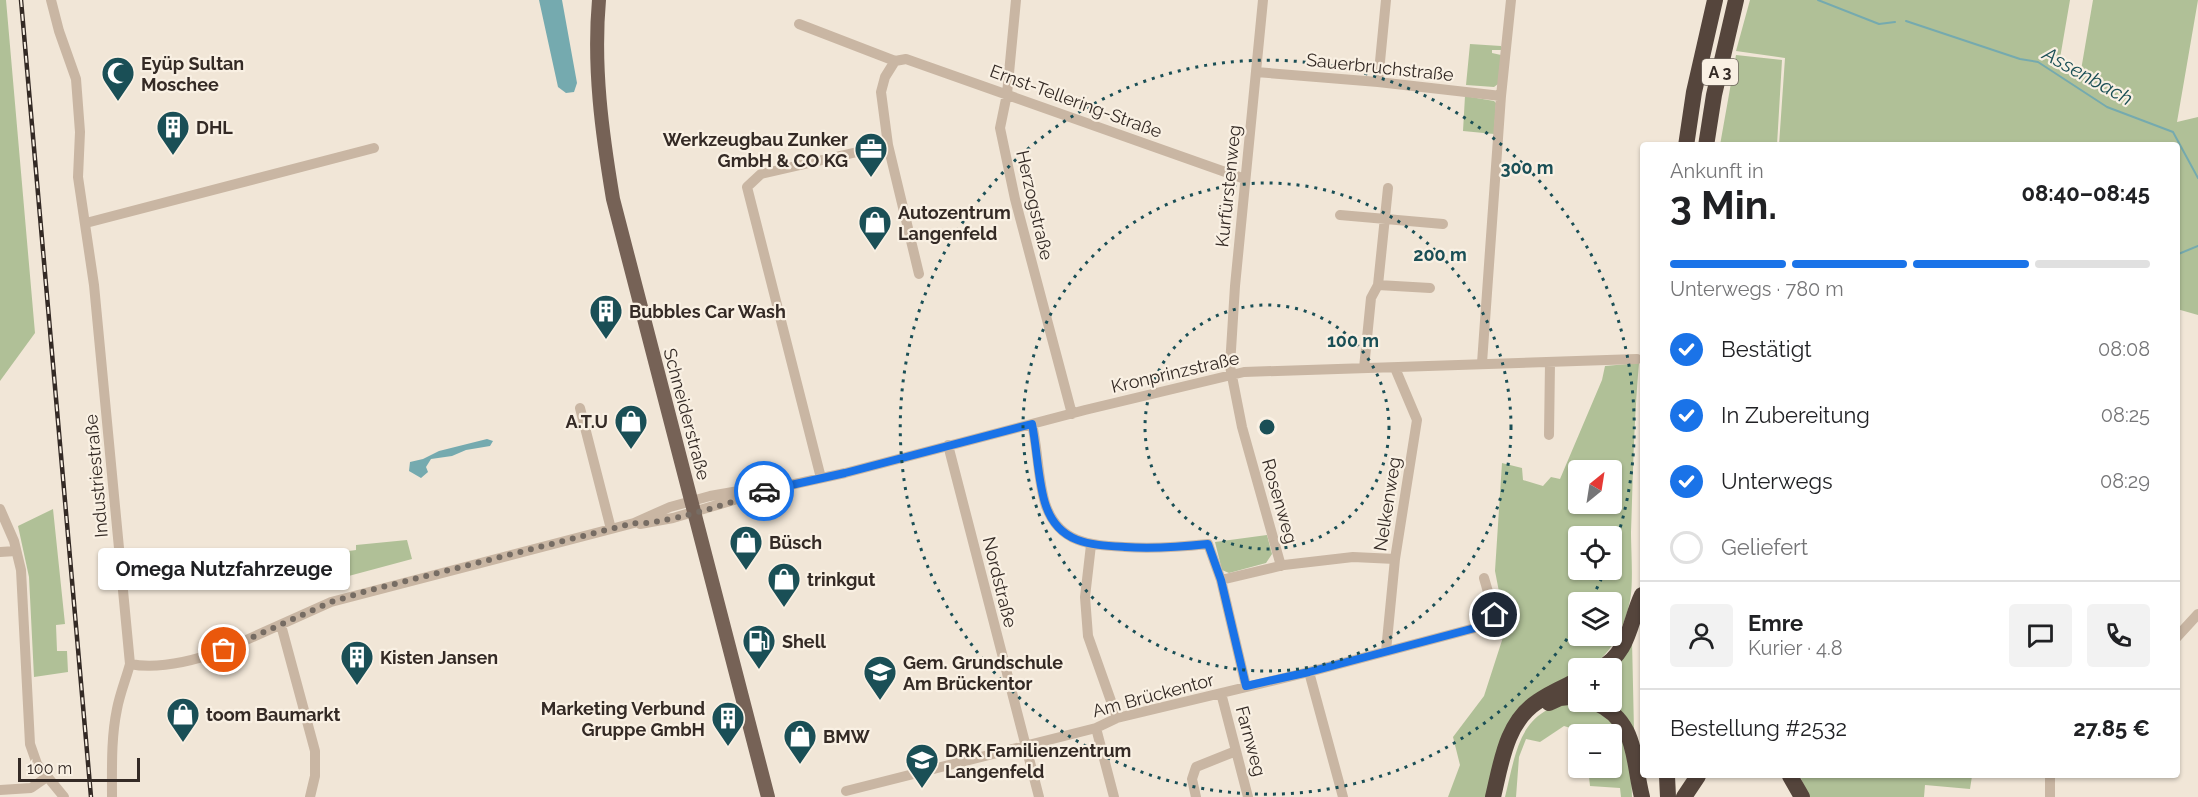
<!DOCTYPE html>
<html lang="de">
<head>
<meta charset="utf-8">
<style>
	body { margin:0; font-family:Raleway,sans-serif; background:#f2f2f2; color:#202124; height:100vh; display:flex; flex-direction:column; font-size:22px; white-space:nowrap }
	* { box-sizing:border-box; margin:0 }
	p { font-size:20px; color:#757577 }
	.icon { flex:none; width:33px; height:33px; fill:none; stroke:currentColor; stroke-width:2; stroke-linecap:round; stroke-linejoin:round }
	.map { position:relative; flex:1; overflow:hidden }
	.details { position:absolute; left:1640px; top:142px; width:540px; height:636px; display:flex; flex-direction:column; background:#fff; border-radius:6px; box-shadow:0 2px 4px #0004 }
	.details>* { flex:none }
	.needle { width:39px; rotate:30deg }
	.controls { position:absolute; left:1568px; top:460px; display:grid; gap:12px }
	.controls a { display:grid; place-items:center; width:54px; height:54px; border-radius:6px; background:#fff; box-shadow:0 2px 4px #0004; font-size:30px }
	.scale { position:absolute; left:18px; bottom:15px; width:122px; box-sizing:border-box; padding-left:6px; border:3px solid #342a25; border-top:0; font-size:16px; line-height:21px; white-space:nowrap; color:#342a25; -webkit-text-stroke:4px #f9f0e3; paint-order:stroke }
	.pin { position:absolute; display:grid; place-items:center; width:51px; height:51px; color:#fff; margin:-26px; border:3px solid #fff; border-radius:50%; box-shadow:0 2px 6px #0007 }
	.courier { position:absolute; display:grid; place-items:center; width:60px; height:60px; margin:-30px; border:4px solid #1a73e8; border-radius:50%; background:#fff; color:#222; box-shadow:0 2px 8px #0007 }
	.bubble { position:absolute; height:42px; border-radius:6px; background:#fff; box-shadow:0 2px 4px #0004; font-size:20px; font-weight:700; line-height:42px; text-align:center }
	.headline em { font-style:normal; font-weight:700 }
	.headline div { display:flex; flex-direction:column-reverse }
	.headline { display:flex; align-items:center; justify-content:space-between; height:102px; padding:0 30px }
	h1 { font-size:39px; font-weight:700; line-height:45px }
	.bar { display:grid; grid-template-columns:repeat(4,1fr); gap:9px 6px; align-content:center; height:72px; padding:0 30px }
	.bar i { height:8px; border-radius:4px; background:#e0e0e0 }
	.bar .current { background:#1a73e8 }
	.bar p { grid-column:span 4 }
	.line { display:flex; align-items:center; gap:15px; padding:0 30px; border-top:2px solid #e0e0e0 }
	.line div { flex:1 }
	.round { display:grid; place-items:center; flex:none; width:63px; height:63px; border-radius:6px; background:#f2f2f2 }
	ol { padding:0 30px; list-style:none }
	li { display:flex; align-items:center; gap:18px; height:66px }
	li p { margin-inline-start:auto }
	li .icon { padding:6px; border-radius:50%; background:#1a73e8; color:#fff; stroke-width:4 }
	li:last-child { color:#757577 }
	li i { width:33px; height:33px; border:3px solid #e0e0e0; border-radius:50% }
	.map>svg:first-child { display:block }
	.green { fill:#b0c097; fill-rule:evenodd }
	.water { fill:#75aaaf }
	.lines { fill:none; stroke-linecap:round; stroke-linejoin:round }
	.stream { stroke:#75aaaf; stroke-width:2 }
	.minor { stroke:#c9b6a3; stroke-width:10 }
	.major { stroke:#766256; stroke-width:14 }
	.highway { stroke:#55453c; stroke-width:16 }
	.rail-casing { stroke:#342a25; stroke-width:4.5 }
	.rail { stroke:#f9f0e3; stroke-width:2; stroke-dasharray:7; stroke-linecap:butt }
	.done { stroke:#766c63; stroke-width:6; stroke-dasharray:0 10.8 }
	.route { stroke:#1a73e8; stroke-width:8 }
	.ring { fill:none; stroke:#1a4f56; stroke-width:3; stroke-dasharray:3 6 }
	.labels { text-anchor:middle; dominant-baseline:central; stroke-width:4.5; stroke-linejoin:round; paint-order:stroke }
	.shield { fill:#f9f0e3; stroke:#6f655e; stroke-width:1.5 }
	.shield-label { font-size:16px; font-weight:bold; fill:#342a25 }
	.poi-label { font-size:18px; font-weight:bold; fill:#342a25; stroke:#f9f0e3; text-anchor:start }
	.street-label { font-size:18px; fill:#342a25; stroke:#f9f0e3 }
	.water-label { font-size:20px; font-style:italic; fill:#1a4f56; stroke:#f9f0e3 }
	.centre { fill:#1a4f56; stroke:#f9f0e3; stroke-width:3 }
	.ring-label { font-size:18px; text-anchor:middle; font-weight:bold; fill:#1a4f56; stroke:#f9f0e3; stroke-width:4.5; stroke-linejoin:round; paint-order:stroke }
</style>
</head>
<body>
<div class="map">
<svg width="2198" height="797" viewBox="0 0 2198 797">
	<rect width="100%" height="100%" fill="#f1e6d7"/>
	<path class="green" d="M0,0H6L35,333L0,381Z
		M1750,0H2070L2059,64L2080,76L2093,0H2198L2177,122L2198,117V315L2177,309L2176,146L1779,145L1785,58L1736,51Z
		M1470,44L1501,46V50H1492V53L1501,55L1498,84L1494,87L1466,85Z
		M1736,55L1782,60L1777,145H1720Z
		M1465,96L1494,101L1496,103L1494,134L1463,131Z
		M1639,363C1634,419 1633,475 1631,532C1631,552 1634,588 1629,605C1624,628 1605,669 1578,669V673L1533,701L1488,797H1448L1460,765L1453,737L1484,696L1506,628L1495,571L1502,463L1522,468L1523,480L1543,486L1551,477L1560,479L1602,380L1605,366ZM1578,471H1611V504H1578ZM1578,537H1611V570H1578ZM1578,603H1611V636H1578Z
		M53,509L65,624L56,625L57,651H67L68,672L34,677L29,577L18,526Z
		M1267,535L1272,554L1266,563L1229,573L1222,570L1215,542Z
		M407,540L412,559L330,581L320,555L356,550V545Z
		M1632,640L1634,731L1607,702H1611V669Z
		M1581,702C1633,725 1630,745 1632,797H1621L1620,788L1590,786L1588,768H1611V735H1584L1583,732L1564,726L1540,742L1526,739L1519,757L1516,797H1505C1517,748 1520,705 1581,702Z
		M1800,776H1972L1970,789L1925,785L1924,797H1809Z"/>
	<path class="water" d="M539,0H562L577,83L574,92L566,93L558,87Z
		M487,439L493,441L490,446L466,450L452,456L431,459L426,467L428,472L421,478L409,471L410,462L423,459L439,451Z"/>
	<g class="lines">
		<path class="stream" d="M1818,0L1879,24L1895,22
			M1906,21L2020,59L2038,62L2107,107L2173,132L2198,178
			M2176,255L2198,246"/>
		<path class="minor" d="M51,0L59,31L76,79L80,132L78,177L94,285L130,664C126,679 120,693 117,709C111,738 112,767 112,797
			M1016,0L1007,94L1000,128L1015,199L1072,414
			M1263,0L1235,286L1230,366L1242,427L1281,566
			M799,24L895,61
			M1256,72L1378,82L1501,96
			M1378,82L1386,0
			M888,145L881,92L885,77L895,61L906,59L1245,179
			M1340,215L1443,224
			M86,223L374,148
			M1378,285L1430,288
			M1482,363L1501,96L1511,0
			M1364,368L1371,298L1378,285L1388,188
			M580,408L611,529
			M1032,424C1038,449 1038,483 1046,506C1060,544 1091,545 1125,547C1153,549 1180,547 1208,544L1221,580L1246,686
			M1549,435L1550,363
			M948,445L1039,797
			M821,478L747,187L761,174L888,145L919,274
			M0,509L14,541L21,570L30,744L37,764L64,797
			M640,524L673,518L761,492
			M1091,545L1085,597L1088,636L1117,718
			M0,552L16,551
			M1221,580L1284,565L1353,557L1395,559
			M281,625L315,751V776L310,797
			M2176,638L2198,614
			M1386,651L1395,559L1417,420L1395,368
			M130,664C159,670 196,660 224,650L331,602L634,523L670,507L710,496L750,489L767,490L845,473L1085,410L1244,372L1637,359
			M1309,672L1343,797
			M1221,693L1248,797
			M1096,728L1114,797
			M2050,776V797
			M0,790L31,788L47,777
			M846,791L1096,728L1117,718L1309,672L1490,624L1495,616L1484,578
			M1196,797L1192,779L1196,767L1236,751"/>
		<path class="major" d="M599,0C593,67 602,133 613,199L768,797"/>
		<path class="highway" d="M1686,146L1694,92L1715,0
			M1706,146L1714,95L1736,0
			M1599,669C1630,653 1629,622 1642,595
			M1594,702C1638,721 1632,758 1642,797
			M1549,703L1560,698L1578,696
			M1667,776L1668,797
			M1790,776L1802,797
			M1493,797C1501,764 1506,722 1537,702C1549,693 1564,687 1578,680
			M1684,797L1698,776"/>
		<defs>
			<path id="rail" d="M21,0L91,797"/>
		</defs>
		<use href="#rail" class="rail-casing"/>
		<use href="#rail" class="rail"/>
	</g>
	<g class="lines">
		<path class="done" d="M224,650L331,602L367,591L634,523C656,527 742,500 764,491"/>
		<path class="route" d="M764,491L845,473L1032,424C1037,448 1038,484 1046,506C1059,544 1091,545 1125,547C1154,549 1180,547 1208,544L1221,580L1246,686L1309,672L1490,624L1495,615"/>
	</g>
	<g class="ring">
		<circle cx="1267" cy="427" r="122"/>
		<circle cx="1267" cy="427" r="244"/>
		<path d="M1605 570A367 367 0 0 1 1590 602M1577 624A367 367 0 1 1 1612 553"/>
	</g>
	<defs>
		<symbol id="mosque-pin" viewBox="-11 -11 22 30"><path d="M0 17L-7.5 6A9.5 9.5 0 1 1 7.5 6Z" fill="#1a4f56" stroke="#f9f0e3"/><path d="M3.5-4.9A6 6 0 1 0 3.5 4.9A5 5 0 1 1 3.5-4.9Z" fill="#fff"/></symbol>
		<symbol id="building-pin" viewBox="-11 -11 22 30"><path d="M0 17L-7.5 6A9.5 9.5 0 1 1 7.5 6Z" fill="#1a4f56" stroke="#f9f0e3"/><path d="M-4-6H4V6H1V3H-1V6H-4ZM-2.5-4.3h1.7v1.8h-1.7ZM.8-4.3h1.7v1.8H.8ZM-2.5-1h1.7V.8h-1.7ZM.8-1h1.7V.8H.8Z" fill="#fff"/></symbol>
		<symbol id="office-pin" viewBox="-11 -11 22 30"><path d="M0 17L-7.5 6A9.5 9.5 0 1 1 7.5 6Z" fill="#1a4f56" stroke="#f9f0e3"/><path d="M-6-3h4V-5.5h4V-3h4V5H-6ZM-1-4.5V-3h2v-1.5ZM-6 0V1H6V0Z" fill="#fff"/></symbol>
		<symbol id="shop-pin" viewBox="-11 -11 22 30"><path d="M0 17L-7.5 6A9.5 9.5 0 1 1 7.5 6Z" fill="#1a4f56" stroke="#f9f0e3"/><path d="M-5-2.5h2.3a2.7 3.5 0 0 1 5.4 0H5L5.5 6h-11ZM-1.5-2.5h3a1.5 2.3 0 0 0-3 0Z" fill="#fff"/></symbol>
		<symbol id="fuel-pin" viewBox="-11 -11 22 30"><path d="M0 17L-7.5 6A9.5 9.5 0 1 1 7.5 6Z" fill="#1a4f56" stroke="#f9f0e3"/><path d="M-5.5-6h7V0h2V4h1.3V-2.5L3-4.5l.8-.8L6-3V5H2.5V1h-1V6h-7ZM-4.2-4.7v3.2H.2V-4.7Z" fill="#fff"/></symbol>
		<symbol id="school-pin" viewBox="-11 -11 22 30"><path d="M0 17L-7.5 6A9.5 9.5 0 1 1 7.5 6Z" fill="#1a4f56" stroke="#f9f0e3"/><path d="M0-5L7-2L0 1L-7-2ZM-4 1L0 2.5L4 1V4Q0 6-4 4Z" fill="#fff"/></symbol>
	</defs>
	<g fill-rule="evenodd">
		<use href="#mosque-pin" x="99" y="54" width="38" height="52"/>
		<use href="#building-pin" x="154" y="108" width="38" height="52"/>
		<use href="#office-pin" x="852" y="130" width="38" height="52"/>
		<use href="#shop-pin" x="856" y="203" width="38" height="52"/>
		<use href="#building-pin" x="587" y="292" width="38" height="52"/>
		<use href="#shop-pin" x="612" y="402" width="38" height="52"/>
		<use href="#shop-pin" x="727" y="523" width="38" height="52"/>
		<use href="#shop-pin" x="765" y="560" width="38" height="52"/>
		<use href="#fuel-pin" x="740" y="622" width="38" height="52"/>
		<use href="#building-pin" x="338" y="638" width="38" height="52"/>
		<use href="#school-pin" x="861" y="653" width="38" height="52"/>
		<use href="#shop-pin" x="164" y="695" width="38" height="52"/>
		<use href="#building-pin" x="709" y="699" width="38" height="52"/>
		<use href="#shop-pin" x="781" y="717" width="38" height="52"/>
		<use href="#school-pin" x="903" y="741" width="38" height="52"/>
	</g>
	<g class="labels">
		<rect class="shield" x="1702" y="59" width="36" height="26" rx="4.5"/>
		<g class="shield-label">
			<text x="1720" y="72">A 3</text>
		</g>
		<g class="poi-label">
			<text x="141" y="63">Eyüp Sultan<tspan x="141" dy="21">Moschee</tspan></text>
			<text x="196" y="127">DHL</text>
			<text x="848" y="139" text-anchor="end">Werkzeugbau Zunker<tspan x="848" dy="21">GmbH &amp; CO KG</tspan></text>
			<text x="898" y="212">Autozentrum<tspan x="898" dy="21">Langenfeld</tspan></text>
			<text x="629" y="311">Bubbles Car Wash</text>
			<text x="608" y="421" text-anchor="end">A.T.U</text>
			<text x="769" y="542">Büsch</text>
			<text x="807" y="579">trinkgut</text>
			<text x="782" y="641">Shell</text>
			<text x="380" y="657">Kisten Jansen</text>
			<text x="903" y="662">Gem. Grundschule<tspan x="903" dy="21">Am Brückentor</tspan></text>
			<text x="705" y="708" text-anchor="end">Marketing Verbund<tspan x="705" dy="21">Gruppe GmbH</tspan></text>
			<text x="206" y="714">toom Baumarkt</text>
			<text x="823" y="736">BMW</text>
			<text x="945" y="750">DRK Familienzentrum<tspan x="945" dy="21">Langenfeld</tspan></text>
		</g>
		<g class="street-label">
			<text transform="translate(1380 67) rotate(6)">Sauerbruchstraße</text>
			<text transform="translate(1076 101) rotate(20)">Ernst-Tellering-Straße</text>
			<text transform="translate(1228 186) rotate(-84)">Kurfürstenweg</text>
			<text transform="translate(1035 205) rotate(77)">Herzogstraße</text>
			<text transform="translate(1175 372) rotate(-13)">Kronprinzstraße</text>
			<text transform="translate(687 414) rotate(75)">Schneiderstraße</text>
			<text transform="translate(96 476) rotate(-95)">Industriestraße</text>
			<text transform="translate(1280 501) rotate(74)">Rosenweg</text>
			<text transform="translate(1387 504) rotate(-81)">Nelkenweg</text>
			<text transform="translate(1000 582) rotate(76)">Nordstraße</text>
			<text transform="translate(1153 695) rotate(-15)">Am Brückentor</text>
			<text transform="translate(1251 741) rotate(75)">Farnweg</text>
		</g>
		<g class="water-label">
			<text transform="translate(2088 76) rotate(29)">Assenbach</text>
		</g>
	</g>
	<circle cx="1267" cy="427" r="9" class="centre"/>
	<g class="ring-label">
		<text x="1527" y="174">300 m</text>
		<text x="1440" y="261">200 m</text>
		<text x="1353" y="347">100 m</text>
	</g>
</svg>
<div class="controls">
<a><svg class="needle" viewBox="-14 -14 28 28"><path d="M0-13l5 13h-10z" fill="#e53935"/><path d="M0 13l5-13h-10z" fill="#757577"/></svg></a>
<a><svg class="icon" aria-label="locate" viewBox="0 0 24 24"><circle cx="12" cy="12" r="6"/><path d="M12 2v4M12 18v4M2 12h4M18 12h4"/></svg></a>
<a><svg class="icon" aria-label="layers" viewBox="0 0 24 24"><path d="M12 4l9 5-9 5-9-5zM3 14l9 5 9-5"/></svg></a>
<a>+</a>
<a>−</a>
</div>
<div class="scale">100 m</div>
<div class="pin" style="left:224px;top:650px;background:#ea580c"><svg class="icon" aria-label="bag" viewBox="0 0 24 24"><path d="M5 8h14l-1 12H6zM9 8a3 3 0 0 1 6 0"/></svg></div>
<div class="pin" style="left:1495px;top:615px;background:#1f2937"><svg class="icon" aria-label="home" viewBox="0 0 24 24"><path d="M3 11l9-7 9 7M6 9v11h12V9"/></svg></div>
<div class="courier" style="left:764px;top:491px"><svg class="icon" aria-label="car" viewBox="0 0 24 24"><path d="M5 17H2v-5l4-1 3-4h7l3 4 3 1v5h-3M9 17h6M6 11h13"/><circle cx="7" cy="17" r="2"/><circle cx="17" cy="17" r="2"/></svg></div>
<div class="bubble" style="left:98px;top:548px;width:252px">Omega Nutzfahrzeuge</div>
<section class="details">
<div class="headline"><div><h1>3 Min.</h1><p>Ankunft in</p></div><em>08:40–08:45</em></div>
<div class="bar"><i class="current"></i><i class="current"></i><i class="current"></i><i></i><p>Unterwegs · 780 m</p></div>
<ol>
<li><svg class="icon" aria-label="check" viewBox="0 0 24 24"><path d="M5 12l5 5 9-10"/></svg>Bestätigt<p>08:08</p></li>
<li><svg class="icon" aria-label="check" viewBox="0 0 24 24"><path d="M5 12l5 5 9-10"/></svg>In Zubereitung<p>08:25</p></li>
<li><svg class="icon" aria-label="check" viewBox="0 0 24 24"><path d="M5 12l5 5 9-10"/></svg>Unterwegs<p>08:29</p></li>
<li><i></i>Geliefert</li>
</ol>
<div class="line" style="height:108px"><a class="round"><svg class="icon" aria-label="person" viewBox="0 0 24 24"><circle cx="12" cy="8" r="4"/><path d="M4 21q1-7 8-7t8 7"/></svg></a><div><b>Emre</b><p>Kurier · 4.8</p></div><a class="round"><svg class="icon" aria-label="chat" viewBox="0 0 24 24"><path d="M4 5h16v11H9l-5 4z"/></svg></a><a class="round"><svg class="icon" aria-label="phone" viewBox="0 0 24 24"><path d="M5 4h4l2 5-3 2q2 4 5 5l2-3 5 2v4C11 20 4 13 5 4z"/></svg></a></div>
<div class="line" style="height:78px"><div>Bestellung #2532</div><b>27.85 €</b></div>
</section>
</div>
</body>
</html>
